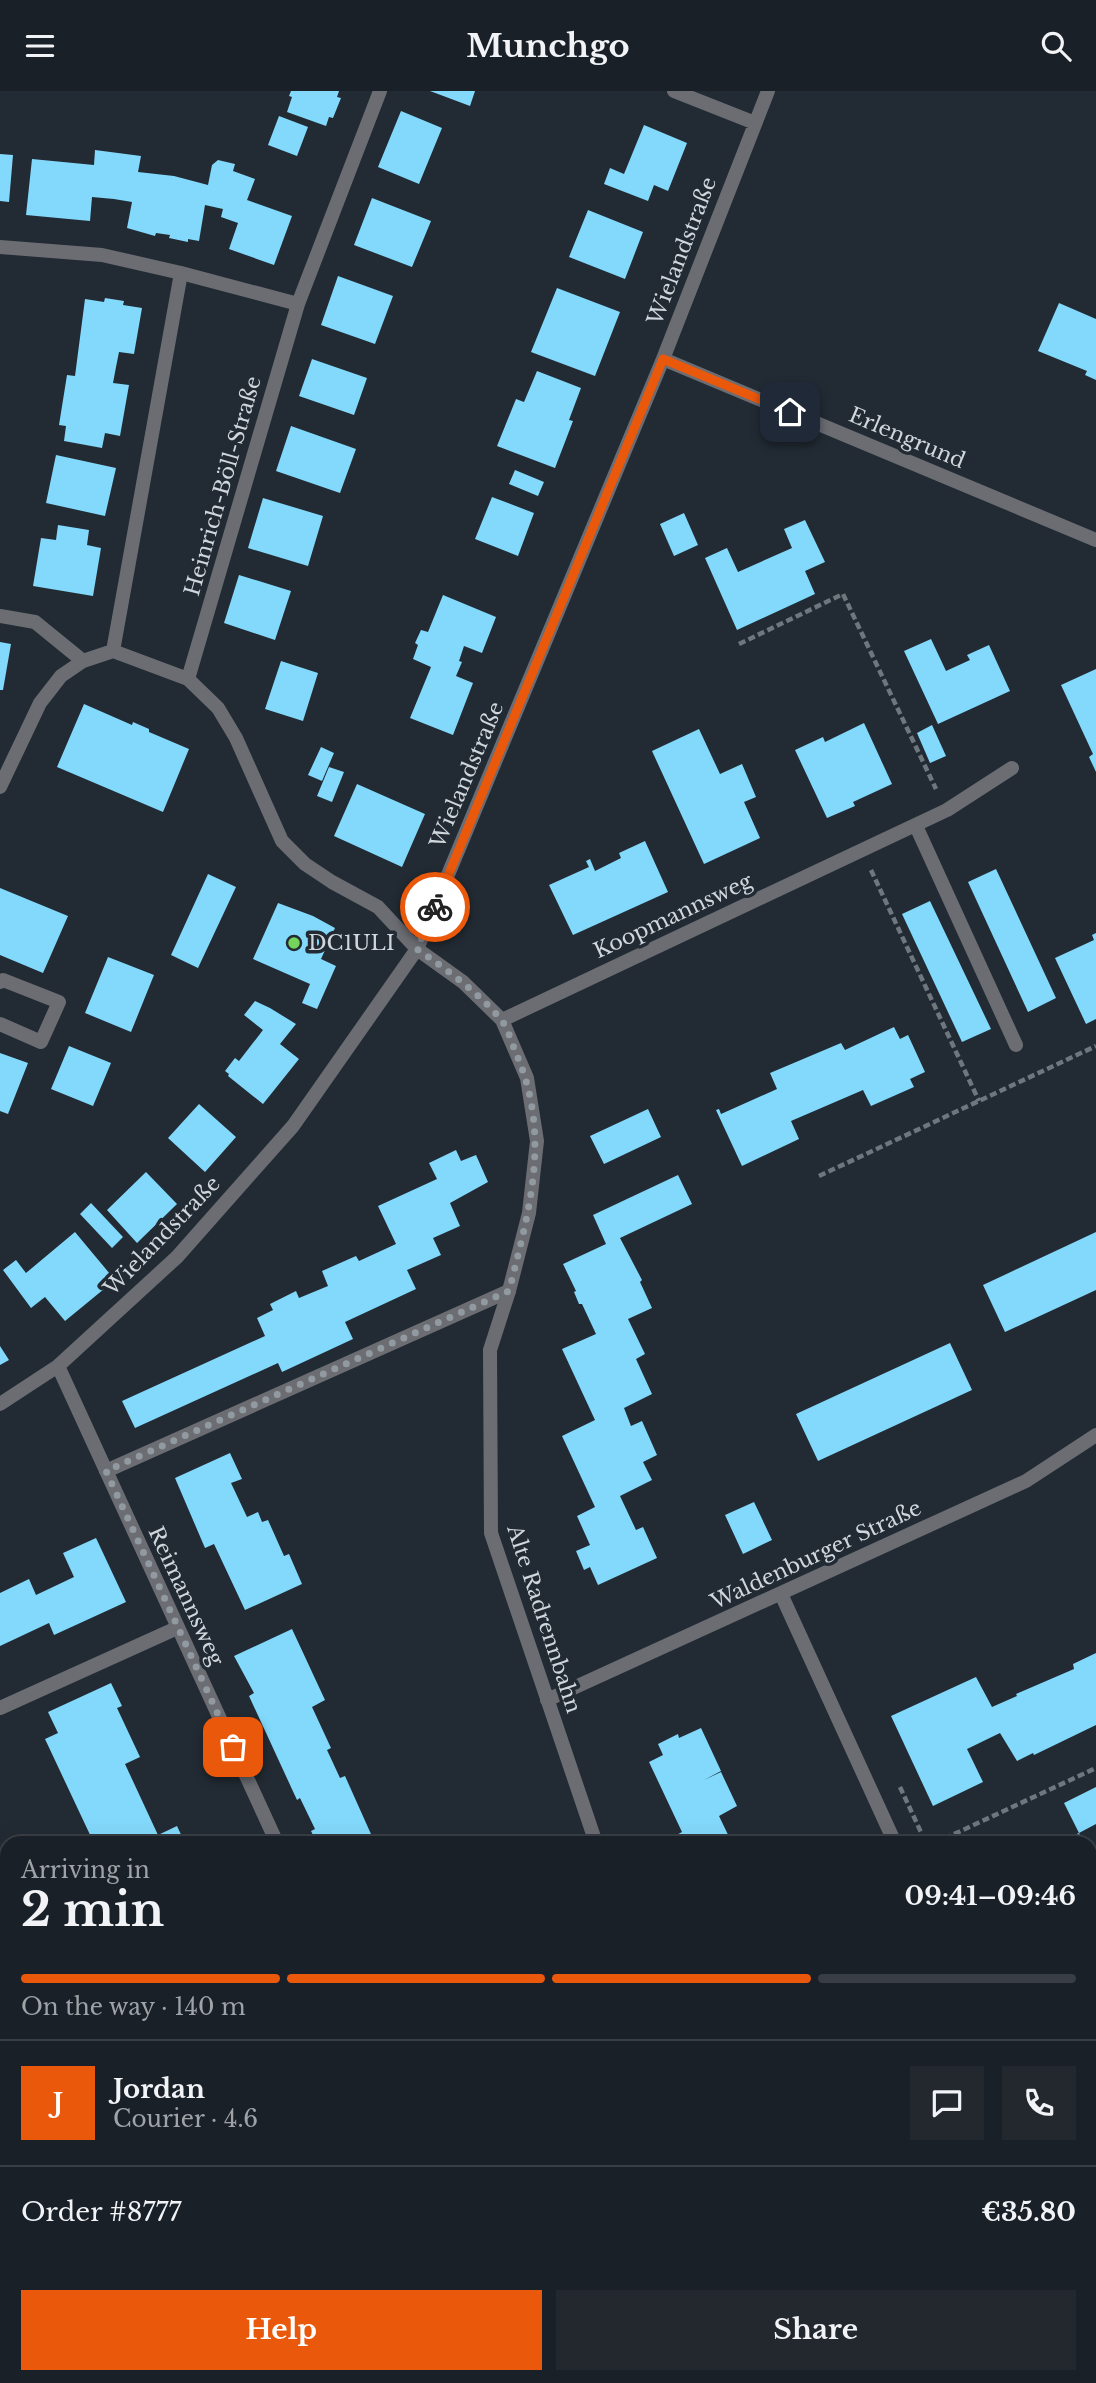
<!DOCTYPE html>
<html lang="en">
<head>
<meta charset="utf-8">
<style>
	body { margin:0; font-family:"Libre Baskerville",serif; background:#23282f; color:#f1f3f6; height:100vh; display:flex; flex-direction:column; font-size:26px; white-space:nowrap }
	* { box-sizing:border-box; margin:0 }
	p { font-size:23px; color:#9fa3a7 }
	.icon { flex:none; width:38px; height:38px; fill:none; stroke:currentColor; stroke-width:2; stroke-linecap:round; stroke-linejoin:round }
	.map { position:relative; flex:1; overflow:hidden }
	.side { position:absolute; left:0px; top:1745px; width:1097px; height:548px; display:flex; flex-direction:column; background:#1a2027; border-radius:21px 21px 0 0; box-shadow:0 7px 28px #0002,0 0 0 2px #383e44 }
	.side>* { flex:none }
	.pin { position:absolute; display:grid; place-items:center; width:60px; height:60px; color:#fff; margin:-30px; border-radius:14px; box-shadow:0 4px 10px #0006 }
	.courier { position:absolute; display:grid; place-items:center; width:70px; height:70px; margin:-35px; border:5px solid #ea580c; border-radius:50%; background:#fff; color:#222; box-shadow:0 2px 9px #0007 }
	.head em { font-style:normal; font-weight:700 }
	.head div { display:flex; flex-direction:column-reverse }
	.head { display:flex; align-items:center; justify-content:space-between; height:119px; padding:0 21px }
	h1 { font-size:46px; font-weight:700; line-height:52px }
	.bar { display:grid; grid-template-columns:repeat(4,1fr); gap:10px 7px; align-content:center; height:84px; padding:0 21px }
	.bar i { height:9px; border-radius:5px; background:#383e44 }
	.bar .selected { background:#ea580c }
	.bar p { grid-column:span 4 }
	.line { display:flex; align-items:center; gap:18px; padding:0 21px; border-top:2px solid #383e44 }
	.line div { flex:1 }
	.round { display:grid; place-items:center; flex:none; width:74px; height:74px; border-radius:0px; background:#23282f }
	.cta { display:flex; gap:14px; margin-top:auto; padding:14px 21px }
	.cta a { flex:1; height:80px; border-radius:0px; background:#ea580c; color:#fff; font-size:28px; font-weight:700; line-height:80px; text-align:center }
	.cta a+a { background:#23282f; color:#f1f3f6 }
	header { display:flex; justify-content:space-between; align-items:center; height:91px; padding:0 21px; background:#1a2027; font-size:32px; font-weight:700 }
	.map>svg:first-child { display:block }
	.building { fill:#83d9fb }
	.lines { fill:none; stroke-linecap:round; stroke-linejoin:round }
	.path { stroke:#6e767e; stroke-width:4.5; stroke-dasharray:7 3.5; stroke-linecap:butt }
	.service { stroke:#6b6d73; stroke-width:14 }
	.minor { stroke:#6b6d73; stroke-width:14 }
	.done { stroke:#929aa1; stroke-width:7; stroke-dasharray:0 12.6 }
	.route { stroke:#ea580c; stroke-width:9 }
	.poi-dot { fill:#75d25b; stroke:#222b34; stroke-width:2.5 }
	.labels { text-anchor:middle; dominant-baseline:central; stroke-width:7; stroke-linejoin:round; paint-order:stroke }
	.street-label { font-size:21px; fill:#cfd6dc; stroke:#222b34 }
	.poi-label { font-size:21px; fill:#cfd6dc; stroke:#222b34; text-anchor:start }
</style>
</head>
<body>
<header><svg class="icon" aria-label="menu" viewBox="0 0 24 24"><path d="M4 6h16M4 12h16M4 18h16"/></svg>Munchgo<svg class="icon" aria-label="search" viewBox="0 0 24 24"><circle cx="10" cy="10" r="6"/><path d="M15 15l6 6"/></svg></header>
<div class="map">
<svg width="1096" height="2292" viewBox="0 0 1096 2292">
	<rect width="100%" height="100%" fill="#222b34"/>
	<path class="building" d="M291,0H339L337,6L341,7L333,27L329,26L326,35L287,21L292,6L289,5Z
		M430,0H475L470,15Z
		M401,20L442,37L419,93L378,76Z
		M279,25L308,36L297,65L268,54Z
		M644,34L687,52L668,100L654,94L648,110L604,93L610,77L624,83Z
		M95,59L141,65L138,81L174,85L208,94L212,74L218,69L235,73L233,80L255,88L247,109L292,125L274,174L229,158L238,132L221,126L223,118L205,114L199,150L188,148V151L169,147L170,144L156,142L155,145L127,137L132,111L114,108L92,106L90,130L26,124L32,68L94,74Z
		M0,63L13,64L9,111L0,110Z
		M372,107L431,130L412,176L354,154Z
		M588,119L643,141L625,188L569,166Z
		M338,185L393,205L375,253L321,234Z
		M557,197L620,221L595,285L531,261Z
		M105,207L124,210L123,214L142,217L134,263L119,261L116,276L113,292L129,294L120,345L105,342L102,357L64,350L66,335L59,334L67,284L75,285L85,208L104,211Z
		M1059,212L1096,228V289L1085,284L1087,280L1038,260Z
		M312,268L367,287L354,324L299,305Z
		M537,280L581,297L569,329L573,330L555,377L497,355L516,308L524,311Z
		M291,335L356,358L340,402L276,380Z
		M56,364L116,377L105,425L46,412Z
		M515,379L544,391L538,405L509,393Z
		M492,406L534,422L518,465L475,448Z
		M263,407L323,425L308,475L248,457Z
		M684,422L698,454L674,465L660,433Z
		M805,429L825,471L805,480L815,503L737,539L705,467L727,457L738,481L792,457L784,438Z
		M58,434L89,439L87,454L101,457L93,505L33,495L41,447L56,449Z
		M239,484L291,500L275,549L224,532Z
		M443,504L496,526L482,562L464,555L459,570L462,571L456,585L473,592L453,644L410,627L431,576L413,568L418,554L415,552L421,539L428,541Z
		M931,548L946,580L970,569L967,564L989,554L1010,600L938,633L904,560Z
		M0,551L11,553L3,599H0Z
		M281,570L318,582L303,630L265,618Z
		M1096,578V681L1089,666L1093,663L1061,594Z
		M84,613L132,634L133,631L149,638V641L189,658L163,721L57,676Z
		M864,632L892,693L853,711L855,715L827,727L795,659L823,646L825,651Z
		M932,634L946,665L930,672L917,642Z
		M699,638L720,683L742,673L756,706L744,711L760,747L704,773L652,660Z
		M321,656L334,662L322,690L308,684Z
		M329,676L344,681L332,711L317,705Z
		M357,693L425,723L402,776L334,745Z
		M645,750L668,801L573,844L549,794L589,776L586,770L590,768L595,780L621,767L619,762Z
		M996,778L1056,907L1028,921L968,791Z
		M208,783L236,796L198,877L171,864Z
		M0,797L68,825L43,882L0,864Z
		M930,810L991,938L962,951L902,823Z
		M278,812L313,825L335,837L321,868L336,875L317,918L302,912L310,893L253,868Z
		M1096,842V928L1086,933L1055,867L1094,849L1092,844Z
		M108,866L154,884L131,941L85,922Z
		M255,910L270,917L296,933L280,953L299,968L263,1013L228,985L229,983L225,980L235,967L239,970L263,939L244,924Z
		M894,936L900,948L908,944L925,981L910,988L914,996L871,1015L863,999L791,1030L799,1048L742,1075L716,1019L719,1018L721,1023L777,998L770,982L841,952L845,959Z
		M69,955L111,972L93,1015L51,998Z
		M0,962L28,972L8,1023L0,1020Z
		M199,1013L236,1046L205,1081L168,1047Z
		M648,1018L661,1046L604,1073L590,1045Z
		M456,1059L461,1070L476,1064L488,1091L450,1112L460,1135L433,1147L441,1164L407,1179L416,1198L345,1231L353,1248L282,1281L278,1272L135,1337L122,1310L265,1245L257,1227L273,1219L270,1213L296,1200L299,1207L328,1195L322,1180L356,1165L359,1170L396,1153L378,1115L437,1088L429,1072Z
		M146,1081L177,1113L137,1152L107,1119Z
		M678,1084L692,1113L620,1147L642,1189L640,1191L652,1217L628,1228L645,1263L636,1268L652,1303L624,1317L631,1335L642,1330L657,1364L643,1371L652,1389L620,1405L636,1439L643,1436L657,1467L598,1494L590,1476L584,1479L576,1460L590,1454L577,1425L595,1416L562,1345L595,1329L562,1258L596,1243L582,1213H579L574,1201L576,1200L563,1173L606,1153L593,1124Z
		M91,1112L123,1146L112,1157L80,1123Z
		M75,1141L115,1189L65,1230L45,1206L31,1217L3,1179L16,1169L26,1182Z
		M1096,1141V1199L1005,1241L983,1194Z
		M950,1252L972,1299L818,1370L796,1323Z
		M0,1255L9,1269L0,1274Z
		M230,1362L242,1388L231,1392L247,1426L258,1421L262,1431L268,1429L284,1465L289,1463L302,1493L245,1519L214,1453L205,1457L175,1387Z
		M754,1411L772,1449L743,1463L725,1424Z
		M96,1447L126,1511L54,1544L49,1532L0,1555V1502L29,1488L36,1504L74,1486L63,1462Z
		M292,1538L325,1609L312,1616L331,1657L327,1659L340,1687L345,1685L375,1752H317L311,1740L315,1738L300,1707L297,1709L249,1605L254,1602L234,1565Z
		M1096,1562V1634L1034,1664L1033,1662L1017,1670L1000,1642L967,1658L983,1691L933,1715L891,1625L976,1586L992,1616L1017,1605L1016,1603L1074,1578L1073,1573Z
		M111,1592L122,1615L117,1617L140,1666L125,1673L158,1744L177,1735L185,1752H84L92,1748L45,1648L58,1642L48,1621Z
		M701,1637L721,1680L704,1689L721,1681L737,1715L719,1725L732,1752H662L682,1741L649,1671L663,1664L658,1653L678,1643L679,1647Z
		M1096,1696V1733L1079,1742L1064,1712Z
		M1079,1742L1084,1752H1057L1064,1748Z
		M1096,1825V1870L1090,1875V1831Z
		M1090,2097L1096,2105V2173L1090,2178Z
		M396,2286H494L497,2292H399Z
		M749,2286H768L764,2292H747Z"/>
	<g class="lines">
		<path class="path" d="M739,553L843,503L936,698
			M871,779L979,1010
			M819,1085L1096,955
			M900,1696L926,1752
			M935,1752L1096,1677"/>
		<path class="service" d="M916,735L1016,954
			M106,1380L509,1200
			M781,1503L895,1752
			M0,1617L177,1537
			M1090,1790L1096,1787
			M773,2292L777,2286"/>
		<path class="minor" d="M674,0L755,32
			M0,156L102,164L181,182L298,213
			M663,268L1096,449
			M0,525L35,531L83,570
			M113,560L181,182
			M188,588L298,213L380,0
			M0,696L40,612L61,585L83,570L113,560L188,588L218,617L236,647L282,750L305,773L332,791L378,816L417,858L463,891L502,929L527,987L537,1050L529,1122L509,1200L490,1259L491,1442L596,1752
			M0,891L3,889L59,911L41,951L0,933
			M502,929L947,719L1012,677
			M58,1275L277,1752
			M0,1313L58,1275L177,1166L293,1035L417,858L663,268L768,0
			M547,1609L1026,1390L1096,1344
			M1090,2263L1096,2256
			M1011,2286L1020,2292
			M1067,2292L1072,2286"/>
	</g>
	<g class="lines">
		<path class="done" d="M233,1656L106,1380L509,1200C530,1116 552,1043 515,960C511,949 507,935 499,926C475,899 447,879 417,858L435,816"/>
		<path class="route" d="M435,816L663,268L790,321"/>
	</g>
	<circle class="poi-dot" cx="294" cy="852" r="7"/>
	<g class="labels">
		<g class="street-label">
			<text transform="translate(682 160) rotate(-69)">Wielandstraße</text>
			<text transform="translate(907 347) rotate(23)">Erlengrund</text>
			<text transform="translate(223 395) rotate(-74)">Heinrich-Böll-Straße</text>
			<text transform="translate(467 684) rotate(-67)">Wielandstraße</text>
			<text transform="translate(673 825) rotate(-25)">Koopmannsweg</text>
			<text transform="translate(162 1145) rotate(-46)">Wielandstraße</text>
			<text transform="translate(816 1464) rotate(-25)">Waldenburger Straße</text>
			<text transform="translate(186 1505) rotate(65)">Reimannsweg</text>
			<text transform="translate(544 1528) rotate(72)">Alte Radrennbahn</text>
		</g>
		<g class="poi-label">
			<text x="308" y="852">DC1ULI</text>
		</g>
	</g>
</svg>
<div class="pin" style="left:233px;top:1656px;background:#ea580c"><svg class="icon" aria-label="bag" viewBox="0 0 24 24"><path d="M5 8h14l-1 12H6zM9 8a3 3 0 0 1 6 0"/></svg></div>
<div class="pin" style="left:790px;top:321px;background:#1f2937"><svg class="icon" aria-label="home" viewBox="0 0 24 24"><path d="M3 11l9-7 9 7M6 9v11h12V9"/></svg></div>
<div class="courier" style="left:435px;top:816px"><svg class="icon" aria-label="bike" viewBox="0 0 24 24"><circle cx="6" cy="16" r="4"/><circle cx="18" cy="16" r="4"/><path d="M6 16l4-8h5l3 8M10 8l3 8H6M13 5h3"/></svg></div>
<section class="side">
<div class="head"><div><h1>2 min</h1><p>Arriving in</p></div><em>09:41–09:46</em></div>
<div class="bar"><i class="selected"></i><i class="selected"></i><i class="selected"></i><i></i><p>On the way · 140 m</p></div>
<div class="line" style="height:126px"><b class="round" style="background:#ea580c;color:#fff">J</b><div><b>Jordan</b><p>Courier · 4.6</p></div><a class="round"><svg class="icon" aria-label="chat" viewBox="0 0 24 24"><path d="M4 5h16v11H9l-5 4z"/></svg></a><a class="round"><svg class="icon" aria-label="phone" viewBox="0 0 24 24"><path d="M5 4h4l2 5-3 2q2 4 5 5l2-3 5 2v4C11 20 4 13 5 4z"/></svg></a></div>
<div class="line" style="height:91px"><div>Order #8777</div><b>€35.80</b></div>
<div class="cta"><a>Help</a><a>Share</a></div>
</section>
</div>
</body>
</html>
